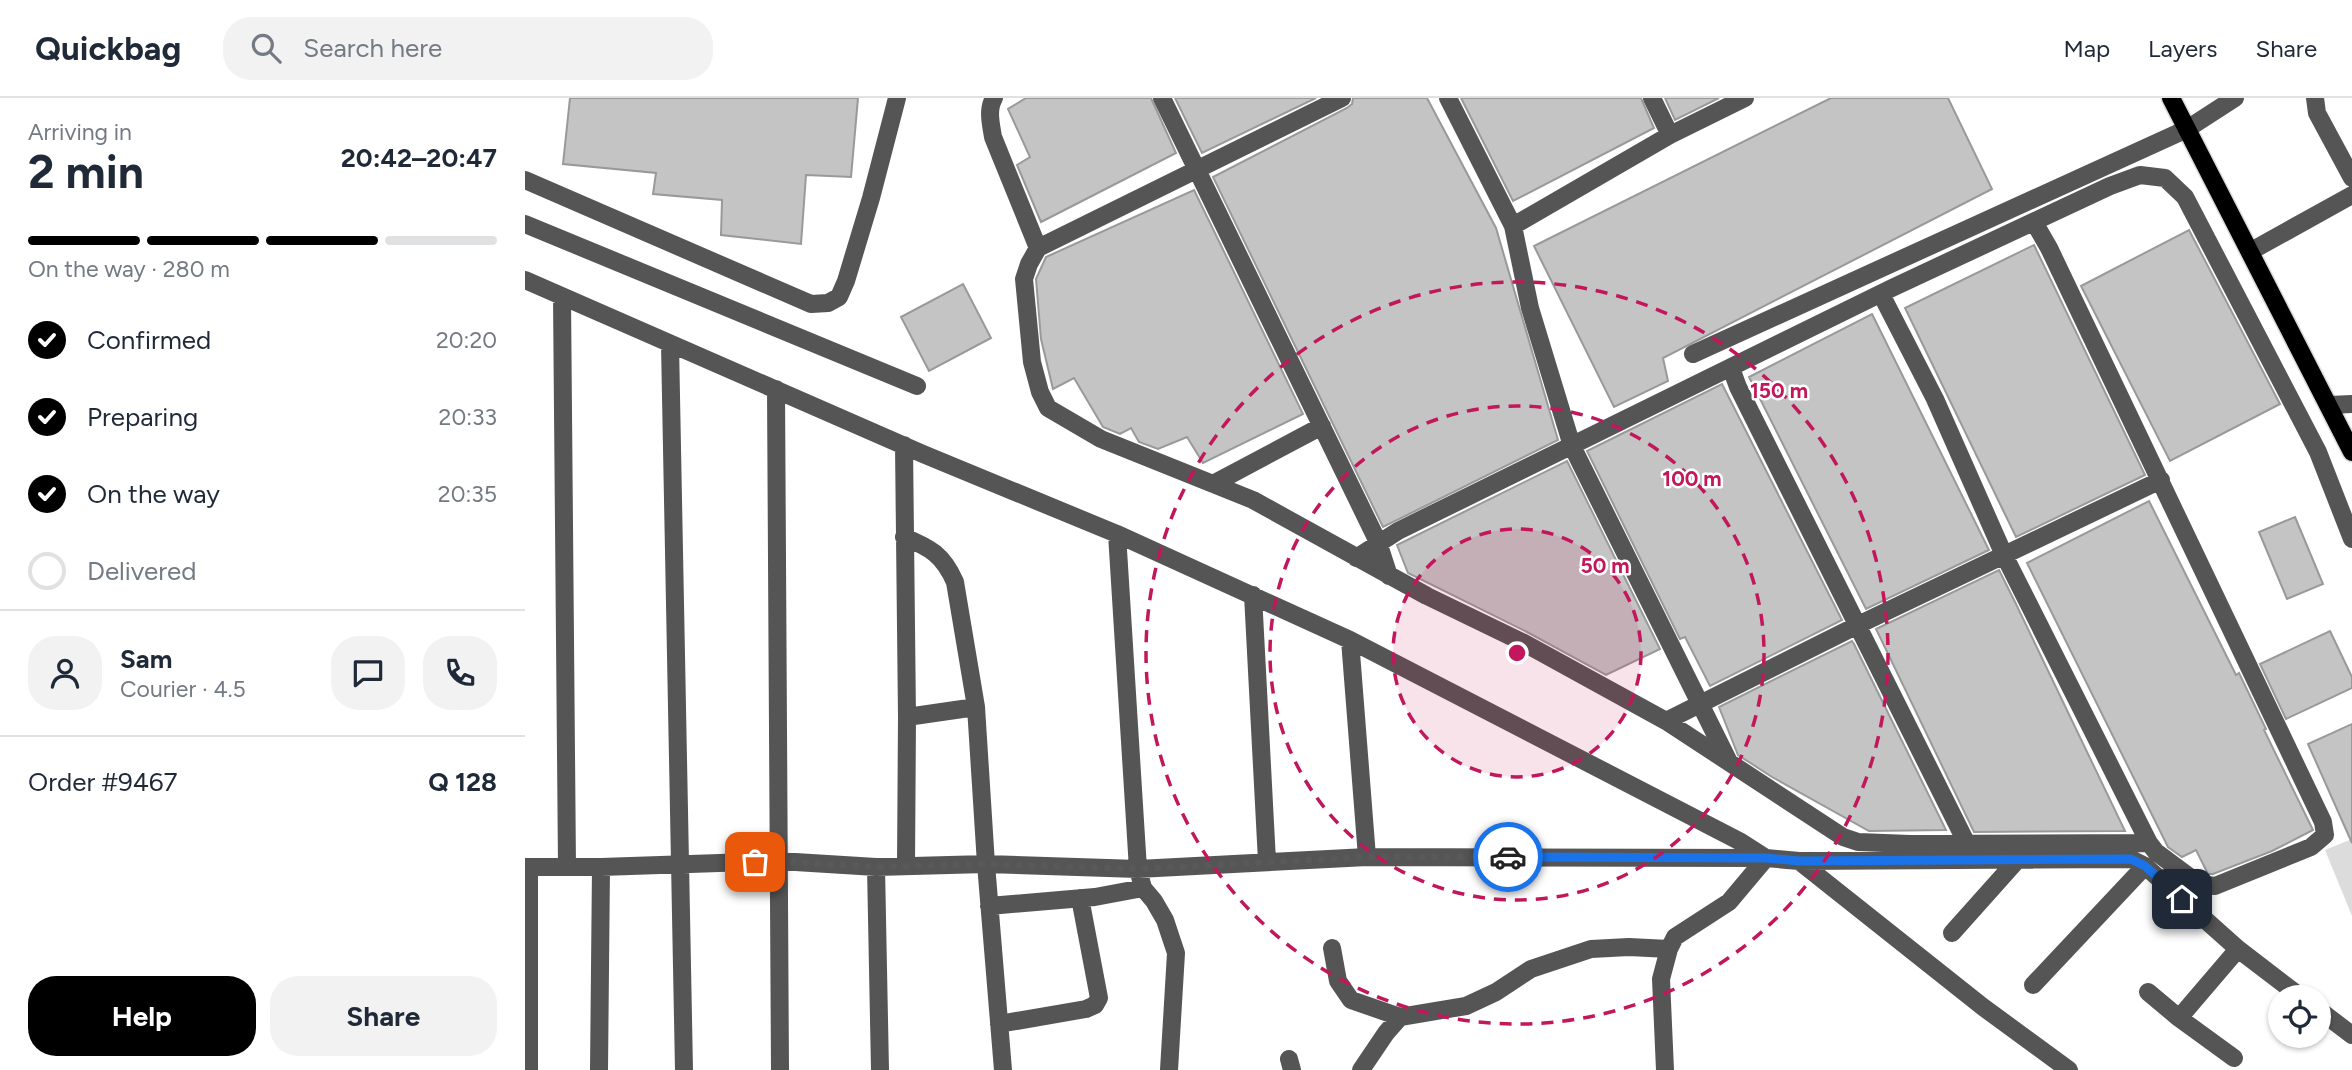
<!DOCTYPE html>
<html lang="en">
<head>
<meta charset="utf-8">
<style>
	body { margin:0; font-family:Figtree,sans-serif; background:#f2f2f3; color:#1f2937; height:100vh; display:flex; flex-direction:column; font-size:26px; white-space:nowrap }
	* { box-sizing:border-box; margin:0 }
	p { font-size:23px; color:#747a83 }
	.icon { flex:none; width:38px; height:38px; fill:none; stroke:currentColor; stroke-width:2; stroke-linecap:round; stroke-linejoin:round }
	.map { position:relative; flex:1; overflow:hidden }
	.details { display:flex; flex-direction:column; background:#fff; width:525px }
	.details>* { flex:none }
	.buttons { position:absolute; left:1743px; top:887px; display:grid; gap:14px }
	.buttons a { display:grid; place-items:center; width:63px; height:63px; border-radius:50%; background:#fff; box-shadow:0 2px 5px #0004; font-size:35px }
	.pin { position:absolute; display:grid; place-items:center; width:60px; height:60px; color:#fff; margin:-30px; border-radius:14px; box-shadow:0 4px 10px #0006 }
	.courier { position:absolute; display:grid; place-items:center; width:70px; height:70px; margin:-35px; border:5px solid #1a73e8; border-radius:50%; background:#fff; color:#222; box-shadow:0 2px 9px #0007 }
	.summary em { font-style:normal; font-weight:700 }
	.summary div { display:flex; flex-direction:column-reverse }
	.summary { display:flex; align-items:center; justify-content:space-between; height:119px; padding:0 28px }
	h1 { font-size:46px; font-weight:700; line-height:52px }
	.bar { display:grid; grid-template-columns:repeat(4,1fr); gap:10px 7px; align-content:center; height:84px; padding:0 28px }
	.bar i { height:9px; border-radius:5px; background:#e0e1e3 }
	.bar .current { background:#000 }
	.bar p { grid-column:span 4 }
	.line { display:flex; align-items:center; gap:18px; padding:0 28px; border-top:2px solid #e0e1e3 }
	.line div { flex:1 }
	.round { display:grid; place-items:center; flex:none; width:74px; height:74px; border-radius:28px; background:#f2f2f3 }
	ol { padding:0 28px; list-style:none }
	li { display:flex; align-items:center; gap:21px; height:77px }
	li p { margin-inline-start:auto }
	li .icon { padding:7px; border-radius:50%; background:#000; color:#fff; stroke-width:4 }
	li:last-child { color:#747a83 }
	li i { width:38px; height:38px; border:4px solid #e0e1e3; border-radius:50% }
	.action { display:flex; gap:14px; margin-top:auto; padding:14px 28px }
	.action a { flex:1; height:80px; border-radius:28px; background:#000; color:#fff; font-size:28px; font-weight:700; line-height:80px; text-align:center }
	.action a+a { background:#f2f2f3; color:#1f2937 }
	header { display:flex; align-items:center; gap:42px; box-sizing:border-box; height:98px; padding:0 35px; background:#fff; border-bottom:2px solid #e0e1e3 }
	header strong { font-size:33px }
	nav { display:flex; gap:38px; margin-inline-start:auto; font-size:24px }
	.search { width:490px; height:63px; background:#f2f2f3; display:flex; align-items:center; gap:18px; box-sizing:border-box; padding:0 24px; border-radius:28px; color:#747a83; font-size:26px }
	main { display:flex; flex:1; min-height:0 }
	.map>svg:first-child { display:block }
	.green { fill:#dcdcdc }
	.building { fill:#c4c4c4; stroke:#999; stroke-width:2 }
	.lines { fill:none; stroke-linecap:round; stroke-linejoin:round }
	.major-casing { stroke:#dbdbdb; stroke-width:21 }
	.minor { stroke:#555; stroke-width:18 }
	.major { stroke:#000; stroke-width:18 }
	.done { stroke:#595959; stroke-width:7; stroke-dasharray:0 12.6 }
	.route { stroke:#1a73e8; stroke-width:9 }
	.ring { fill:none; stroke:#c2185b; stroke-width:3.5; stroke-dasharray:12 9 }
	.centre { fill:#c2185b; stroke:#fff; stroke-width:3.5 }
	.ring-label { font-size:21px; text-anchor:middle; font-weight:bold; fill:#c2185b; stroke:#fff; stroke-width:5; stroke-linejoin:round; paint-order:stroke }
</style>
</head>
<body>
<header>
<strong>Quickbag</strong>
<div class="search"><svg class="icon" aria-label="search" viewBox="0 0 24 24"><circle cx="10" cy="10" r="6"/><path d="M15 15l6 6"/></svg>Search here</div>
<nav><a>Map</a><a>Layers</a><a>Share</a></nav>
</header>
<main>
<section class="details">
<div class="summary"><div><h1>2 min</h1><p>Arriving in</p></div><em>20:42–20:47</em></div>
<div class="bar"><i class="current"></i><i class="current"></i><i class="current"></i><i></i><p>On the way · 280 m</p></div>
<ol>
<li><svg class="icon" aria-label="check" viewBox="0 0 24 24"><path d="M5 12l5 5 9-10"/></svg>Confirmed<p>20:20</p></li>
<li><svg class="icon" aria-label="check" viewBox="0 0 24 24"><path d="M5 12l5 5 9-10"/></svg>Preparing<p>20:33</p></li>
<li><svg class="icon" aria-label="check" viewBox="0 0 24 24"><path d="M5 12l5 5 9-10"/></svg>On the way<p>20:35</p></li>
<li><i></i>Delivered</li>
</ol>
<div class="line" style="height:126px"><a class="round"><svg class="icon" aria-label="person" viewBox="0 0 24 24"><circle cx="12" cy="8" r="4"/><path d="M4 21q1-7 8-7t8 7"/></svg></a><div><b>Sam</b><p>Courier · 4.5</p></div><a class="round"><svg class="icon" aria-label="chat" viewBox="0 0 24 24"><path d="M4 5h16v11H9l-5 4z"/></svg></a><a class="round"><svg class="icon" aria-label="phone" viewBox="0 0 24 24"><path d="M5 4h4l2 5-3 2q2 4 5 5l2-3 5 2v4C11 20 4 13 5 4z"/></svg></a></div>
<div class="line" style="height:91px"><div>Order #9467</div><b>Q 128</b></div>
<div class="action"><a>Help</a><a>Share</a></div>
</section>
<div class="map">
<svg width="1827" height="972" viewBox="0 0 1827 972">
	<rect width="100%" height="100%" fill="#fff"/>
	<path class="green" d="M1827,741V818L1800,752Z"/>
	<path class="building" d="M45,0H333L326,79L281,77L276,146L196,137L197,102L128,96L131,75L38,66Z
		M501,0H626L651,55L516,124L492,67L505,59L483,11Z
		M650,0H791L677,55Z
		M828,0H902L971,130L1033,342L858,429L688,79L822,10L827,6Z
		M936,0H1116L1129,30L988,103Z
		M1140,0H1194L1150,22Z
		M1306,0H1423L1467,91L1138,260L1143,283L1089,309L1009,148Z
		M669,92L778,316L678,365L662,339L633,351L614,344L606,330L595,336L578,329L549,280L528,291L516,241L511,181L521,159Z
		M1664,132L1755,306L1645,363L1556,188Z
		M1509,147L1620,377L1491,439L1380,210Z
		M438,186L466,240L404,273L376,219Z
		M1347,216L1464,452L1341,511L1224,279Z
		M1197,286L1317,522L1185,588L1160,539L1155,541L1062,353Z
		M1042,363L1135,551L1081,577L1002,534L883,475L872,447Z
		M1624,403L1711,577L1714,575L1741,631L1739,632L1787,730L1788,732L1747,753L1688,776H1683L1671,752L1657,759L1643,749L1502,465Z
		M1770,419L1798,486L1762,501L1734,434Z
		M1474,472L1491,506L1600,733L1449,734L1351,531Z
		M1805,533L1827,579V590L1761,621L1735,566Z
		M1327,543L1329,546L1421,732L1344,733L1247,679L1213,657L1211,652L1194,609Z
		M1827,626V745L1783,646Z"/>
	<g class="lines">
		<defs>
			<path id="major" d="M1646,0L1827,354"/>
		</defs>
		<use href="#major" class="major-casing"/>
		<path class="minor" d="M469,0C462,12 466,26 468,39L513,150L504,166L499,181L507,264L515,294L523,310L576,341L728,402L902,498L997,544L1141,623L1318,739L1333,744L1385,746L1624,745
			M637,0L853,444L864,478
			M923,0L988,128L1145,37L1220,0
			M1127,0L1145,37
			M1790,0L1792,15L1827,80
			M0,82L286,206L303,205L314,199L321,183L346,100L372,0
			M0,126L392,288
			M988,128L1005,210L1047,348L1204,664
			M513,150L817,0
			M1726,153L1827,97
			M0,182L398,356L592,436L825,542L1216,744L1241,760L1204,804L1150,839L1144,851L1136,881L1140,972
			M1356,196L1410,301L1479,457L1624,745L1631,754L1674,786L1690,788L1786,749L1800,737L1798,724L1524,150L1509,124
			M37,199L42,769
			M145,246L159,972
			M1168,256L1662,31L1710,0
			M1206,270L1213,289L1442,746
			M251,291L255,972
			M1804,307L1827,306
			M379,347L382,619L381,768
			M688,386L797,328
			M592,436L613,771L618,790L629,803L640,822L651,855L644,972
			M379,439C406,450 418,457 430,484L451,609L461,766L478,972
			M831,460L873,433L1367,190L1585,88L1615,77L1640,80L1660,99L1793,354L1827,441
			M728,497L742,763
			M825,542L842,759
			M382,619L451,609
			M1141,623L1333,527L1636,382
			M1274,763L1458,909L1544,972
			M0,769H76L254,763L351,769L461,766L613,771L842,759L1241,760L1274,763L1606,761L1620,768L1713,851L1777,900
			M351,769L355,972
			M464,808L570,799L618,790
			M1427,835L1494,760
			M807,850L813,883L826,902L875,919
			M1508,887L1620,768
			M1623,894L1654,920L1709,960
			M1794,912L1827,937
			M1654,920L1713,851
			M474,926L561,911L570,907L574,900L555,800
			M764,961L767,972
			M4,972V769
			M74,972L76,769
			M836,972L861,935L875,919L941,908L971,894L1006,871L1066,851L1104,849L1144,851"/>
		<use href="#major" class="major"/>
	</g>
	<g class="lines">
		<path class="done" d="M230,764L254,763L351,769L461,766L613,771L842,759H983"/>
		<path class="route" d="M983,759L1241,760L1274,763L1606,761L1620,768L1657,801"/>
	</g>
	<circle cx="992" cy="555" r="124" fill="#c2185b" fill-opacity=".12"/>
	<g class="ring">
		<circle cx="992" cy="555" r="124"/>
		<circle cx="992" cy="555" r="247"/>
		<circle cx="992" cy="555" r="371"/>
	</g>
	<circle cx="992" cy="555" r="10" class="centre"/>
	<g class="ring-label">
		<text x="1254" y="300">150 m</text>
		<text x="1167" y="388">100 m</text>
		<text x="1080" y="475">50 m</text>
	</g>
</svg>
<div class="buttons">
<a><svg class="icon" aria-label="locate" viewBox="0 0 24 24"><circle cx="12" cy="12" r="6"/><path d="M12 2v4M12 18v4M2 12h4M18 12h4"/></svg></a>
</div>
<div class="pin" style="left:230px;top:764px;background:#ea580c"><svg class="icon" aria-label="bag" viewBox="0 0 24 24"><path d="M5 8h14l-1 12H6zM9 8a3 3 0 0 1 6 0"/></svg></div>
<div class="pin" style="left:1657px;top:801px;background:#1f2937"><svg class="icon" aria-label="home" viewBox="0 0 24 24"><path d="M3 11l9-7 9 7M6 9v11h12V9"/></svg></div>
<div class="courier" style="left:983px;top:759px"><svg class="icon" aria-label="car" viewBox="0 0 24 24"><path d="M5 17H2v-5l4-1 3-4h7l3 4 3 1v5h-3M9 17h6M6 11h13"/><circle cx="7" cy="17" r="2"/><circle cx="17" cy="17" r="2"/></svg></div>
</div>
</main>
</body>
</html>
